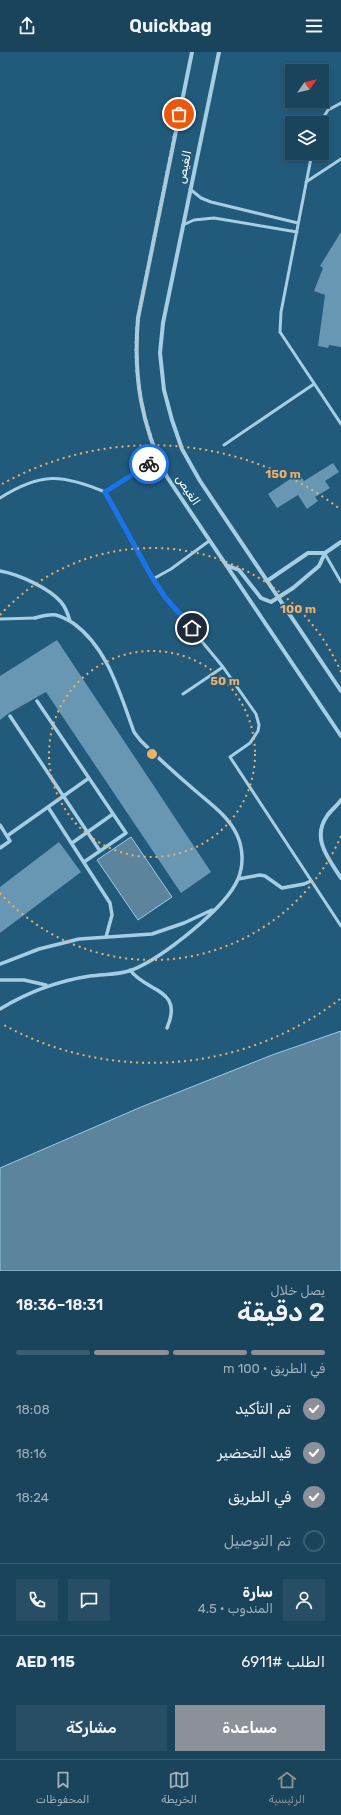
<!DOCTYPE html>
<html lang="ar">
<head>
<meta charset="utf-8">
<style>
	body { margin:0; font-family:Rubik,Vazirmatn,sans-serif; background:#274e65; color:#f1f3f6; direction:rtl; height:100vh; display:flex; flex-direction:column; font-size:15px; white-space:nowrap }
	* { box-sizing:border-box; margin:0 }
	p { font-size:13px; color:#9fb0bb }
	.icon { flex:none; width:22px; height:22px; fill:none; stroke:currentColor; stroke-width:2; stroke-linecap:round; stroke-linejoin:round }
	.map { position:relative; height:1219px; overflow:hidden; direction:ltr }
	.panel { display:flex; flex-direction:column; background:#1a445c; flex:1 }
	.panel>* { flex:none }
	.needle { width:26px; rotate:56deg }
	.fabs { position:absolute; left:285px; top:12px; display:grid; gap:8px }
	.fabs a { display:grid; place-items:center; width:44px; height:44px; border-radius:0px; background:#1a445c; box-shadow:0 2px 6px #0003,0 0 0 1px #385c72; font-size:20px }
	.pin { position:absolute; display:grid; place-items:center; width:34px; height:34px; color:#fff; margin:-17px; border:2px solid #fff; border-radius:50%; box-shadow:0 1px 4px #0007 }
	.courier { position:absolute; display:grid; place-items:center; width:40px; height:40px; margin:-20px; border:3px solid #1a73e8; border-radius:50%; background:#fff; color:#222; box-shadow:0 1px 5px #0007 }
	.summary em { font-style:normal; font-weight:600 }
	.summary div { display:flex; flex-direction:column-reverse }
	.summary { display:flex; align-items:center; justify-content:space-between; height:68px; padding:0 16px }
	h1 { font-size:26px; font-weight:600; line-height:30px }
	.bar { display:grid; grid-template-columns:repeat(4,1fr); gap:6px 4px; align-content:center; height:48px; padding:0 16px }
	.bar i { height:5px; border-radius:3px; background:#385c72 }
	.bar .current { background:#8c9099 }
	.bar p { grid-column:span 4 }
	.line { display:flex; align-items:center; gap:10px; padding:0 16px; border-top:1px solid #385c72 }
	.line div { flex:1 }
	.round { display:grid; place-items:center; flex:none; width:42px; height:42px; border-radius:0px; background:#274e65 }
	ol { padding:0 16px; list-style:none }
	li { display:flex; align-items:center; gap:12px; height:44px }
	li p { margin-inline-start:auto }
	li .icon { padding:4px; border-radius:50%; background:#8c9099; color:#fff; stroke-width:4 }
	li:last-child { color:#9fb0bb }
	li i { width:22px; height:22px; border:2px solid #385c72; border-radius:50% }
	.primary-button { display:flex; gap:8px; margin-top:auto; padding:8px 16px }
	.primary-button a { flex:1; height:46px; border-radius:0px; background:#8c9099; color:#fff; font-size:16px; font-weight:600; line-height:46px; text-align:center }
	.primary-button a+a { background:#274e65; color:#f1f3f6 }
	header { display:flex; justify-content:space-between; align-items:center; height:52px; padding:0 16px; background:#1a445c; font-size:18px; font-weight:600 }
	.menu { display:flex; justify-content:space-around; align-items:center; height:56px; border-top:1px solid #385c72; background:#1a445c; font-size:11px; color:#9fb0bb }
	.menu a { display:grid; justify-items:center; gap:2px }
	.menu .current { color:#8c9099 }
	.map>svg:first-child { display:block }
	.water { fill:#5c859d; stroke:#99cbe6 }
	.building { fill:#6797b3 }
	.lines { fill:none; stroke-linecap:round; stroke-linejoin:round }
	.service { stroke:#a5cee5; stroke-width:3 }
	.pedestrian { stroke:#a5cee5; stroke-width:3.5 }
	.minor { stroke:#a5cee5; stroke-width:4 }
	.done { stroke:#b2c5d1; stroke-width:4; stroke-dasharray:0 7.2 }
	.route { stroke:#1a73e8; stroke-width:5 }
	.ring { fill:none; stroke:#f0af67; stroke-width:2; stroke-dasharray:2 4 }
	.labels { text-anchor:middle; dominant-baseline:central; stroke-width:3; stroke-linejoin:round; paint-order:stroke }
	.street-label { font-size:12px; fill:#fff; stroke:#225a7b }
	.centre { fill:#f0af67; stroke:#225a7b; stroke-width:2 }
	.ring-label { font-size:12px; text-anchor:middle; font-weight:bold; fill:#f0af67; stroke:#225a7b; stroke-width:3; stroke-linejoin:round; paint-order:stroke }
</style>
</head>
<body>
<header><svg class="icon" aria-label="menu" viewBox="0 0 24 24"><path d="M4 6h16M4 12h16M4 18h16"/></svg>Quickbag<svg class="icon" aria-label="share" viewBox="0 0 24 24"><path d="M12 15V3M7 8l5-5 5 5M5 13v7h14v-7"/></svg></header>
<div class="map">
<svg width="341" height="1219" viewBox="0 0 341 1219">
	<rect width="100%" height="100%" fill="#225a7b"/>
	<path class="water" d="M131,785L172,845L138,868L97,808Z
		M341,979V1219H0V1116L141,1055L272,1003Z"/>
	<path class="building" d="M341,180V295L329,293L328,296L318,294L325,243L314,239L323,216L320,214Z
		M333,411L339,420L325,429L330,436L315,445L318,449L307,457L298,443L277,456L268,442L299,421L304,429Z
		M57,588L211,820L181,841L46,640L9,661L0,668V624Z
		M59,790L81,820L0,881V835Z"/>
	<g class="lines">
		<path class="service" d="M320,71L328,58L341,51
			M312,101L281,260L280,280L341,372
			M306,130L341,107
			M190,137L201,146L211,150L298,171
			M183,173L194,168L214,166L297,180
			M224,393L314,332
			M105,440L158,407
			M0,446C41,420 62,422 105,440L153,527L165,545L223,615L256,662L259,673L258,679L250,691L230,705L341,874
			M325,502L341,530
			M153,527L171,517L209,489
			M0,567L35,566
			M183,642L223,615"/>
		<path class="pedestrian" d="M0,519C18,522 49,536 61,550C66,556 68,562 70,569
			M37,649L126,781L84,810
			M10,664L100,799
			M48,755L110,851L112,863L106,885
			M0,773L10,789L0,796
			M7,784L89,726
			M72,791L113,762
			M238,827L260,823L265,824L282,836L304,832L311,829
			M0,912L39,897L79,887L152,882L184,871L212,858
			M130,918C147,941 184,936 167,976
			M0,928H24L46,933
			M0,957C28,940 57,929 90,924C104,922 119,923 132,918C162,906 226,856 238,827C244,813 243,796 237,783C229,765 212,753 198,741C178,724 159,707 140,688L134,680C120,642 108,596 73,571C68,568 61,564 56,563C49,562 42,564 35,566"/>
		<path class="minor" d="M192,0L138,266C133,324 141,373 167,425L341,684
			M219,0L163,271L160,301L164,338L172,368L182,397L200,429L341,639
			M226,513L239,518L261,546L271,550L293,536L319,514L325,501
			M267,529L308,501H325L341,490
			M341,748C337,754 331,758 327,764C311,787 329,807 341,826"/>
	</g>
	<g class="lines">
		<path class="done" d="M149,412L158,407C140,358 133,318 138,266L179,62"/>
		<path class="route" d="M149,412L105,440L153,527L165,545L192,576"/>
	</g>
	<g class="ring">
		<circle cx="152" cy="702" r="103"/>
		<path d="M341 784A206 206 0 0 1 0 841M0 563A206 206 0 0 1 341 620"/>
		<path d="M340 947A309 309 0 0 1 2 972M2 432A309 309 0 0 1 340 457"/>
	</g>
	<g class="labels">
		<g class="street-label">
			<text transform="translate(184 115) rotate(-78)">الغيص</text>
			<text transform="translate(188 438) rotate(57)">الغيص</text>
		</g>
	</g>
	<circle cx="152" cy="702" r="6" class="centre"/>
	<g class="ring-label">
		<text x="283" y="426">150 m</text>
		<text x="298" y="561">100 m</text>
		<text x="225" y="633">50 m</text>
	</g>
</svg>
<div class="fabs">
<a><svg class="needle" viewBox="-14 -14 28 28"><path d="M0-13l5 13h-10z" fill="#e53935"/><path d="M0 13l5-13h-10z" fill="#9fb0bb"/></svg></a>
<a><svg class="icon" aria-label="layers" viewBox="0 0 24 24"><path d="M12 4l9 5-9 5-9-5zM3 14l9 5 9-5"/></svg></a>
</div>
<div class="pin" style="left:179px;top:62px;background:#ea580c"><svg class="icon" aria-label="bag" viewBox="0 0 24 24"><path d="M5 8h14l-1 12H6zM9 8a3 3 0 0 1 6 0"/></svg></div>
<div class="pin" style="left:192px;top:576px;background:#1f2937"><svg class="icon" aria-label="home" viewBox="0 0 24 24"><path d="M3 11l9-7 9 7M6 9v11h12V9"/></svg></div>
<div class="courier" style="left:149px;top:412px"><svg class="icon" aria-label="bike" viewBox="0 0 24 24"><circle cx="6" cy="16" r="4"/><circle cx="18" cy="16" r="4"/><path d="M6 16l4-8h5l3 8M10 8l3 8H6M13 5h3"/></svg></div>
</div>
<section class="panel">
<div class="summary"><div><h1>2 دقيقة</h1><p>يصل خلال</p></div><em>18:31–18:36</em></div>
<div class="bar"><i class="current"></i><i class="current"></i><i class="current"></i><i></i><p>في الطريق · 100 m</p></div>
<ol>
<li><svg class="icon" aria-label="check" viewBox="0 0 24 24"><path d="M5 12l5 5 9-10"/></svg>تم التأكيد<p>18:08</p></li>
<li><svg class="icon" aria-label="check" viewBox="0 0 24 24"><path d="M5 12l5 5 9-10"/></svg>قيد التحضير<p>18:16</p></li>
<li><svg class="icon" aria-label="check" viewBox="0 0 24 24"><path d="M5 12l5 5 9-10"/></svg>في الطريق<p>18:24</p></li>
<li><i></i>تم التوصيل</li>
</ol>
<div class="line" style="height:72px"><a class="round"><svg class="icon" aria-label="person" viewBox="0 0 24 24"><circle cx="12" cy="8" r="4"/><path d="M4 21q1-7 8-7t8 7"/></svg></a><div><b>سارة</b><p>المندوب · 4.5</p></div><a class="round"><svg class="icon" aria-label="chat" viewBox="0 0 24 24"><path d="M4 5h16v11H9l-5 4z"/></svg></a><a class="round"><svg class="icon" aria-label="phone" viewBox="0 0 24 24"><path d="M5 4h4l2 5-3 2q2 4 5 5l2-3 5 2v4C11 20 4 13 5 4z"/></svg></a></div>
<div class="line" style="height:52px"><div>الطلب #6911</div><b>AED 115</b></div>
<div class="primary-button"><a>مساعدة</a><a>مشاركة</a></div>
</section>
<nav class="menu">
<a class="current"><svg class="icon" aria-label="home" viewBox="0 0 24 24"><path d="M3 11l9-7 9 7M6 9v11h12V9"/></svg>الرئيسية</a>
<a><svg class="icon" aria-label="map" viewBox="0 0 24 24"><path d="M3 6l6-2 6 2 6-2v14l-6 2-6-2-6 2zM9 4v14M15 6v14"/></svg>الخريطة</a>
<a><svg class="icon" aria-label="saved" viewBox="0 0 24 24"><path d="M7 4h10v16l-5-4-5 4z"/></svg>المحفوظات</a>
</nav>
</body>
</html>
